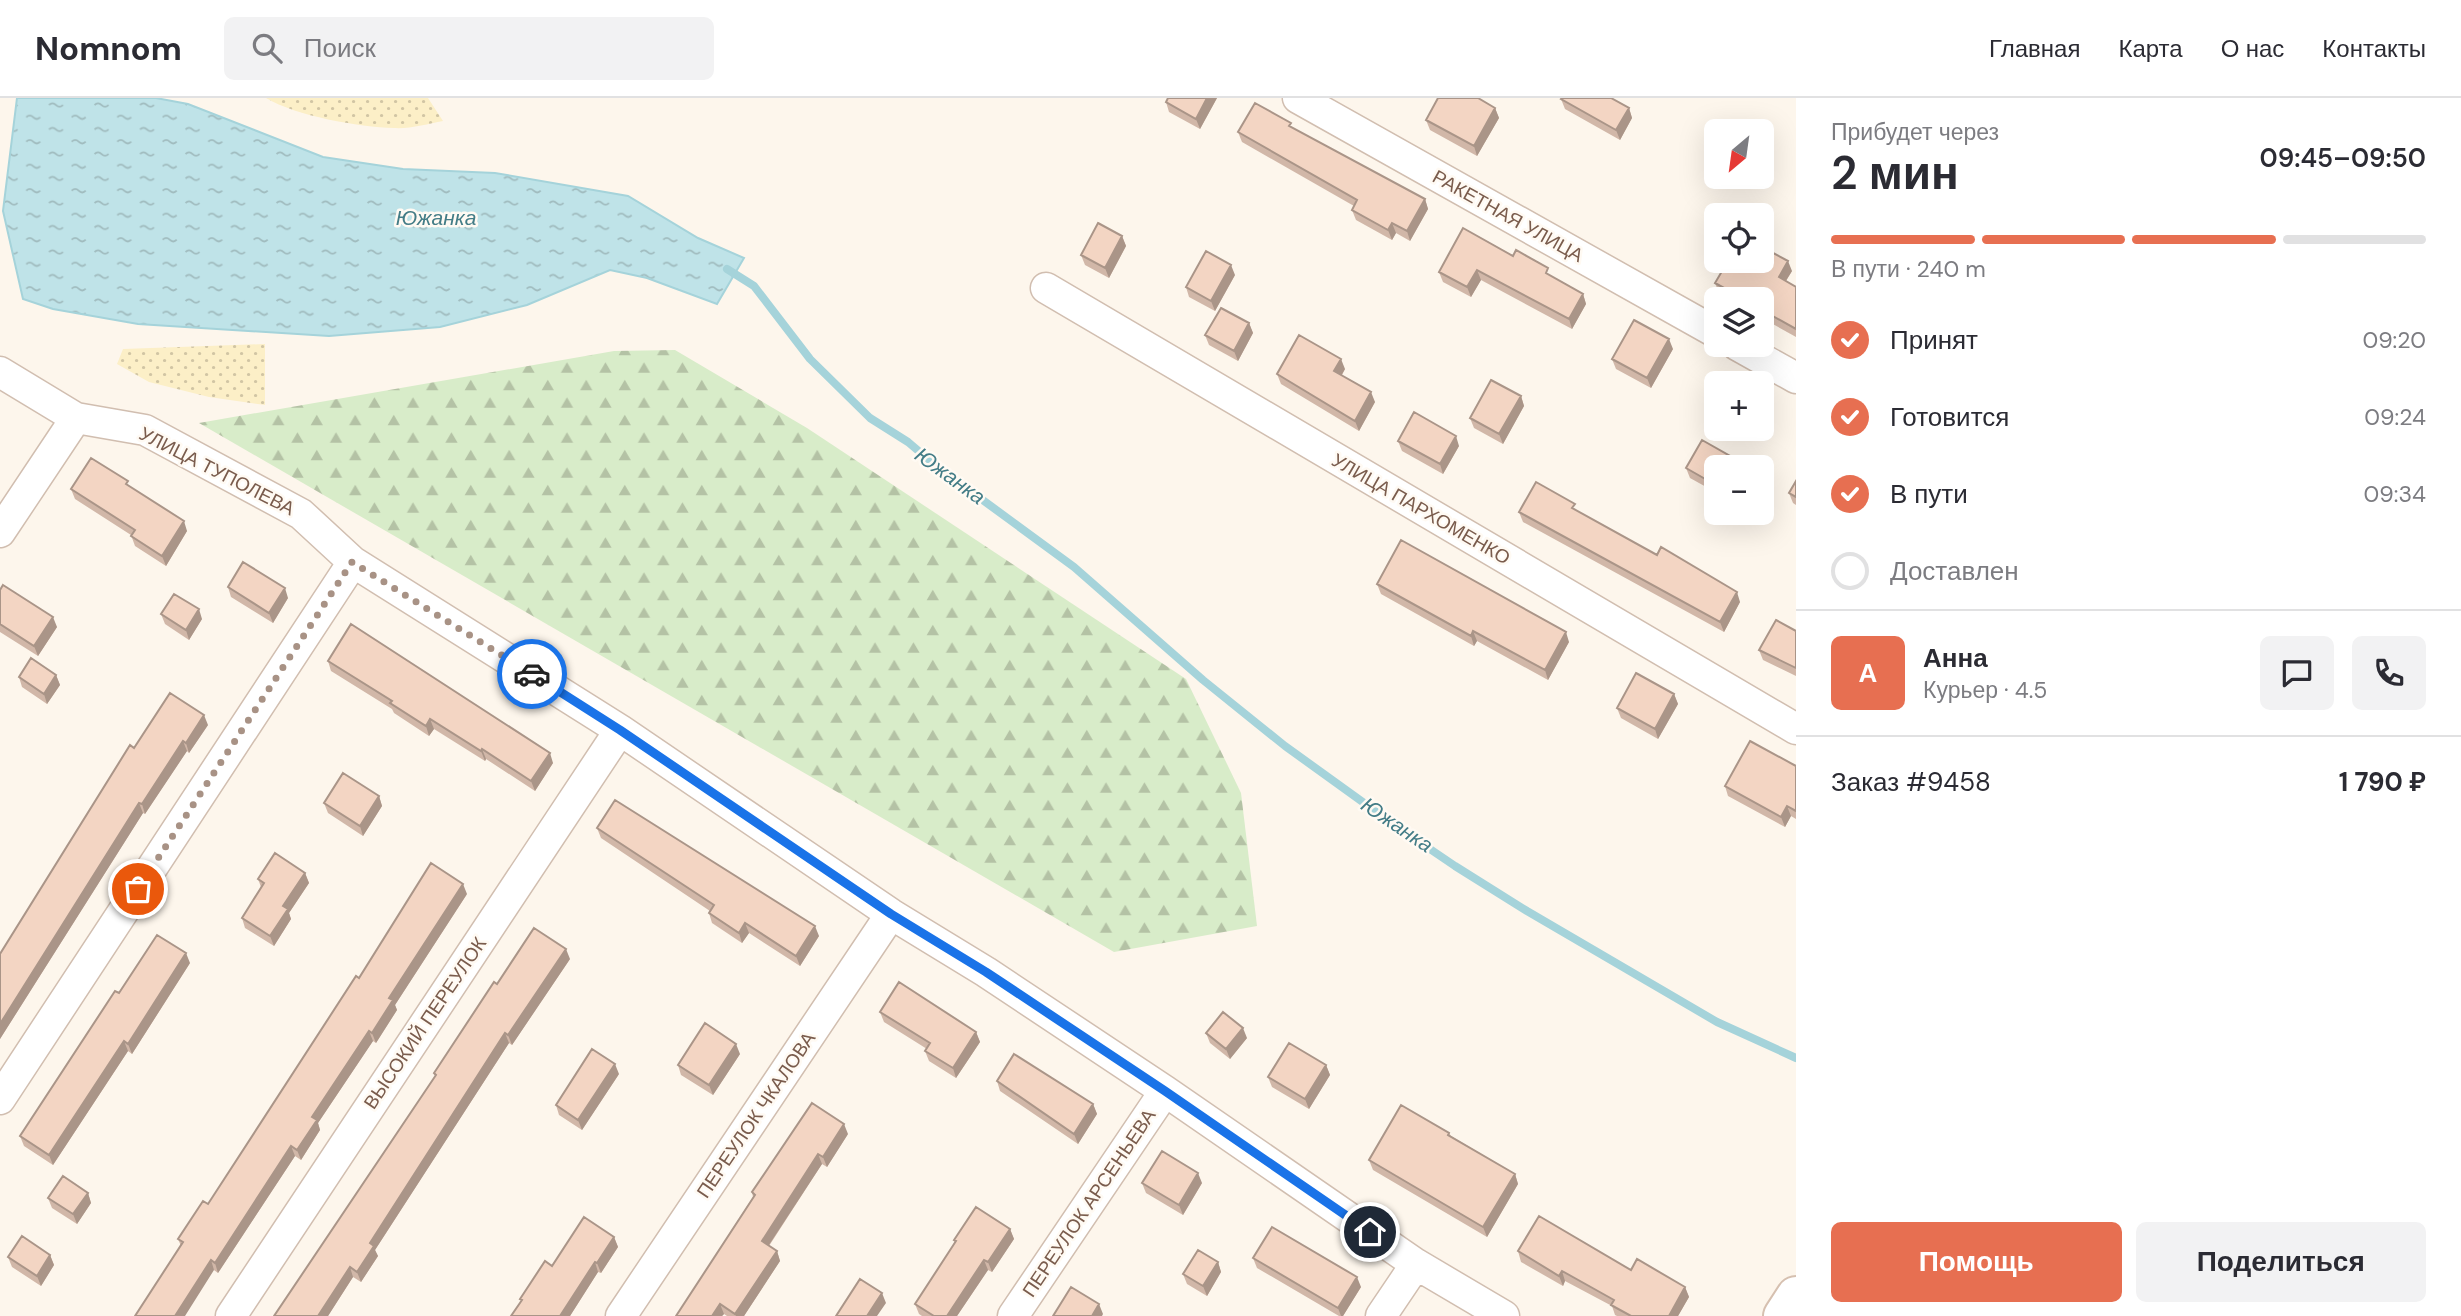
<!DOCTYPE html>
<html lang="ru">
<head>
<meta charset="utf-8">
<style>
	body { margin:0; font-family:"DM Sans",sans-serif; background:#f2f2f3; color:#2b2b33; height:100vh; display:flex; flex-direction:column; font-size:26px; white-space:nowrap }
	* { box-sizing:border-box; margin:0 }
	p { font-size:23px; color:#7c7c81 }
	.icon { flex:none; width:38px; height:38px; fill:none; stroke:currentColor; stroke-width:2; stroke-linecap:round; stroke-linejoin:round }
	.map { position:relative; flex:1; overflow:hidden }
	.sheet { display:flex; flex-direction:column; background:#fff; width:665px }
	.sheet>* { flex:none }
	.needle { width:46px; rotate:209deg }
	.tools { position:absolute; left:1704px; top:21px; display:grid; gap:14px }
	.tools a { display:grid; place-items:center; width:70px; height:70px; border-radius:10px; background:#fff; box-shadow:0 7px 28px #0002; font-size:35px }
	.pin { position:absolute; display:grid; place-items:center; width:60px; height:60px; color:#fff; margin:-30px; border:4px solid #fff; border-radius:50%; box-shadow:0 2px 7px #0007 }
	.courier { position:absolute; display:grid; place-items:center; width:70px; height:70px; margin:-35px; border:5px solid #1a73e8; border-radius:50%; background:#fff; color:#222; box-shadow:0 2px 9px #0007 }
	.overview em { font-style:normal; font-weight:600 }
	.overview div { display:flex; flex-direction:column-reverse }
	.overview { display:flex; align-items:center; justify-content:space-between; height:119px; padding:0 35px }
	h1 { font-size:46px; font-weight:600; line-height:52px }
	.bar { display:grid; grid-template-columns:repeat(4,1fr); gap:10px 7px; align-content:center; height:84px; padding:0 35px }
	.bar i { height:9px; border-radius:5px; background:#e1e1e2 }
	.bar .on { background:#e76f51 }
	.bar p { grid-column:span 4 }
	.line { display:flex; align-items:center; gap:18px; padding:0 35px; border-top:2px solid #e1e1e2 }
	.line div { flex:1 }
	.round { display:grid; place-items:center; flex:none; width:74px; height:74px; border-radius:10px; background:#f2f2f3 }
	ol { padding:0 35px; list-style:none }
	li { display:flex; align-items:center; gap:21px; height:77px }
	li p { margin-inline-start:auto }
	li .icon { padding:7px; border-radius:50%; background:#e76f51; color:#fff; stroke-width:4 }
	li:last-child { color:#7c7c81 }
	li i { width:38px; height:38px; border:4px solid #e1e1e2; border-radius:50% }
	.action { display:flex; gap:14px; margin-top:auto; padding:14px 35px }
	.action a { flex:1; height:80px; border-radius:10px; background:#e76f51; color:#fff; font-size:28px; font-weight:600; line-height:80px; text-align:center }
	.action a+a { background:#f2f2f3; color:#2b2b33 }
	header { display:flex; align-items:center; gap:42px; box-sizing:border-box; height:98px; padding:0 35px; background:#fff; border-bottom:2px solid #e1e1e2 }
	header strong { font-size:33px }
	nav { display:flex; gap:38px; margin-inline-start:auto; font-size:24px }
	.search { width:490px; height:63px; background:#f2f2f3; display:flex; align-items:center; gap:18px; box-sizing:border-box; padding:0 24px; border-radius:10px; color:#7c7c81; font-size:26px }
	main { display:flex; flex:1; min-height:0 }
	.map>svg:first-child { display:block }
	.forest { fill:url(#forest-firs) }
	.sand { fill:url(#sand-dots) }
	.water { fill:url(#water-ripples); stroke:#a5d3da; stroke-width:2 }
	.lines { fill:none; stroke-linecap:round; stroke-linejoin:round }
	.stream { stroke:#a5d3da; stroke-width:8 }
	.street-casing { stroke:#d1beb0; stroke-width:33 }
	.secondary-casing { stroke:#d6c0b0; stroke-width:42 }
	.street { stroke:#fff; stroke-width:30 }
	.secondary { stroke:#fff; stroke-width:38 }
	.wall { fill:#d1b7a8 }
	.shaded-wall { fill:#aa9588 }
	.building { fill:#f3d5c3; stroke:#aa9588; stroke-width:2 }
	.done { stroke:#a89285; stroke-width:7; stroke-dasharray:0 12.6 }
	.route { stroke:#1a73e8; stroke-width:9 }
	.labels { text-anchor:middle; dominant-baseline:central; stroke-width:5; stroke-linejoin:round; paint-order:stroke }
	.street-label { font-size:19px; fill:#7a5c4d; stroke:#fffaf3 }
	.water-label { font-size:21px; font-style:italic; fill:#437c86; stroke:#fffaf3 }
</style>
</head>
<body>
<header>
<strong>Nomnom</strong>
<div class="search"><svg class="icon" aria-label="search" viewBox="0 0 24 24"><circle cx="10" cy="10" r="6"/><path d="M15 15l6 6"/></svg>Поиск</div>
<nav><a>Главная</a><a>Карта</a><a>О нас</a><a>Контакты</a></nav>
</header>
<main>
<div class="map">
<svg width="1796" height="1218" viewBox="0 0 1796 1218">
	<defs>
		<pattern id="forest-firs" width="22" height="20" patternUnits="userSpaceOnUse" patternTransform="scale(1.75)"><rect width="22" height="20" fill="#d8ecc9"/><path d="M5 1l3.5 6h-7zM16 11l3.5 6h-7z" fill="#b4c2a5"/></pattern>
		<pattern id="sand-dots" width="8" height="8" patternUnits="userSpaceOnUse" patternTransform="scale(1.75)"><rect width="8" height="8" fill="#fcefc7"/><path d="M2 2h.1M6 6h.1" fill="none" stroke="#d1c5a4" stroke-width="1.8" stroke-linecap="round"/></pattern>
		<pattern id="water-ripples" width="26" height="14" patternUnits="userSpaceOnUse" patternTransform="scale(1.75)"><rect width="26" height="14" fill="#bfe3e8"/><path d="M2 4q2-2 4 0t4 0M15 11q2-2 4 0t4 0" fill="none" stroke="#a0bbbe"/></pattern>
	</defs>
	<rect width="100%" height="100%" fill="#fdf6ec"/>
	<path class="forest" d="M675,252L807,330L1186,581L1241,695L1257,828L1114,854L199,325L614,253Z"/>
	<path class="sand" d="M266,0H428L443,23C428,26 410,31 394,30C359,29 296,18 266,0Z
		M265,246V307L209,299L149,284L117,266L123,251Z"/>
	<path class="water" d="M17,0H156L188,6L323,59L403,71L495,75L628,98L698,140L744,160L717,206L647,180L610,172L527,207L440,229L329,238L138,226L53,211L23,201L3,113Z"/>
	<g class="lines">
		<path class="stream" d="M727,171L754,188L810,261L870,320L908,344L935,367L1074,469L1203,582L1285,648L1396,728L1455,768L1527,813L1717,924L1796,960"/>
		<defs>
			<path id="street" d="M1298,0L1717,235
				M1046,190L1796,631
				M1737,247L1796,280
				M0,274L76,320L145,332L301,416L353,464L620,632L891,816L986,874L1165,993L1416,1166L1504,1218
				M0,434L76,320
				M0,1001L353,464
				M231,1218L620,632
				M621,1218L891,816
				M1013,1218L1165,993
				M1381,1218L1416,1166"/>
			<path id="secondary" d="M1783,1218L1796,1198"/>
		</defs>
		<use href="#street" class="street-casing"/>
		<use href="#secondary" class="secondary-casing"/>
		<use href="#street" class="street"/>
		<use href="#secondary" class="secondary"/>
	</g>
	<path class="wall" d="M1168,0H1217L1200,31L1169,14L1166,4Z
		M1561,1L1629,10L1632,20L1620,42L1565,11Z
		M1495,10L1499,20L1477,58L1430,32L1426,22Z
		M1293,30L1425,101L1428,111L1410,143L1396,135L1392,142L1356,122L1352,112L1354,108L1242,44L1238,34Z
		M1463,130L1583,196L1586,206L1572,231L1481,182L1471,199L1443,184L1439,174Z
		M1122,138L1126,148L1109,180L1085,167L1081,157Z
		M1792,173L1786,183L1796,189V239L1762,220V201H1730L1719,195L1715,185Z
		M1235,177L1215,213L1189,199L1186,189Z
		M1249,225L1253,235L1238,263L1209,247L1205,237Z
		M1673,251L1651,290L1616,271L1612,261Z
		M1345,271L1342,277L1375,304L1359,333L1281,286L1277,276Z
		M1521,298L1524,308L1503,346L1474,330L1470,320Z
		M1398,343L1459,348L1443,376L1402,353Z
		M1730,358L1734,368L1717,369V395L1690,380L1686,370Z
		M1796,383V407L1793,405L1789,395Z
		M130,389L187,433L166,468L135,448L131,437L75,401L71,391Z
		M1577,413L1740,504L1724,534L1523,424L1519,414Z
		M1377,486L1569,544L1548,582L1477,543L1474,548L1381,496Z
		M228,489L288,500L273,525L231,499Z
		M0,492L57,529L38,558L0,534Z
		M161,516L202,521L189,542L165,526Z
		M1796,533V578L1763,562L1759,552Z
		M328,563L553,665L535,693L486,661L485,663L434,631L429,638L394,615L392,611L331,573Z
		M56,577L60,587L47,606L22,589L19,579Z
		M1674,596L1678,606L1658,641L1621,620L1617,610Z
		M208,627L189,655L187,653L145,716L143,715L0,941V856L134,650Z
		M1796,668V721L1791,718L1785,729L1728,698L1725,688Z
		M379,698L382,708L363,738L328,715L324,705Z
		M597,730L819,838L800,868L749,835L742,845L712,825L709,815L710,813L601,740Z
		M305,775L309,785L289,815L291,821L274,848L245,830L242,820L261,789L258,781Z
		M467,796L395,907L397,912L376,945L373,943L318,1025L320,1032L301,1062L295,1058L218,1175L181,1148L178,1141L208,1106L359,880Z
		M570,861L512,947L509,945L375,1152L378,1158L361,1184L353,1179L328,1218H274L435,978L434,975L497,886Z
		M190,865L132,956L128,953L53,1067L24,1048L20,1038L119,895Z
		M880,914L976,934L980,944L956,980L929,963L925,953L927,951L884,924Z
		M1206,935L1247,940L1230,961L1210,945Z
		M740,956L713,997L681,977L678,967Z
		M1326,967L1330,977L1309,1011L1272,989L1268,979Z
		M619,976L582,1032L559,1017L556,1007Z
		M997,983L1093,1006L1097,1016L1078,1046L1000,993Z
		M1449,1035L1451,1038L1515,1076L1518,1086L1487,1139L1373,1072L1369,1062Z
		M848,1036L827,1069L822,1066L769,1148L777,1153L780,1163L744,1218H727L724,1216L722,1218H676L753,1099L752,1094Z
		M1142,1085H1202L1183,1117L1146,1095Z
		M88,1095L91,1105L77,1126L52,1110L48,1100Z
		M1010,1131L1014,1141L992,1174L988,1172L957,1218H922L919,1216L915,1206L955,1144L954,1142Z
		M614,1139L618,1149L601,1175L598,1174L570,1218H511L521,1204L520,1201L552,1168Z
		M1518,1153L1631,1172L1685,1189L1689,1199L1678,1218H1617L1615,1217L1612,1208L1565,1183L1563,1188L1521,1164Z
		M50,1157L54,1167L41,1188L12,1169L8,1159Z
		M1253,1160L1361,1189L1343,1218H1339L1257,1170Z
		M1218,1164L1221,1174L1207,1198L1187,1186L1183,1176Z"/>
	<path class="shaded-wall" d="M1207,0H1217L1200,31L1196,21Z
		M1495,10L1499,20L1477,58L1474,48Z
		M1629,10L1632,20L1620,42L1616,32Z
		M1425,101L1428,111L1410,143L1407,133Z
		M1392,125L1396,135L1392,142L1388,132Z
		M1122,138L1126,148L1109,180L1105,170Z
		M1788,163L1792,173L1782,189L1779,179Z
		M1231,167L1235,177L1215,213L1211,203Z
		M1477,172L1481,182L1471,199L1467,189Z
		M1583,196L1586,206L1572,231L1569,221Z
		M1249,225L1253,235L1238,263L1234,253Z
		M1669,241L1673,251L1651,290L1647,280Z
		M1341,261L1345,271L1338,283L1334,273Z
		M1371,294L1375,304L1359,333L1355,323Z
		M1521,298L1524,308L1503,346L1499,336Z
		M1456,338L1459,348L1443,376L1440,366Z
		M1730,358L1734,368L1733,369H1724Z
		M184,423L187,433L166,468L162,458Z
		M285,490L288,500L273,525L269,515Z
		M1737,494L1740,504L1724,534L1720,524Z
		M199,511L202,521L189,542L186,532Z
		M53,519L57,529L38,558L34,548Z
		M1473,533L1477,543L1474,548L1471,538Z
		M1566,534L1569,544L1548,582L1545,572Z
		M56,577L60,587L47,606L44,596Z
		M1674,596L1678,606L1658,641L1655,631Z
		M204,617L208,627L189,655L186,645Z
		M430,621L434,631L429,638L426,628Z
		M183,643L187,653L145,716L142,706Z
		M482,651L486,661L485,663L481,653Z
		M550,655L553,665L535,693L531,683Z
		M379,698L382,708L363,738L360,728Z
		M139,705L143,715L0,941V926Z
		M1787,708L1791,718L1785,729L1781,719Z
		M305,775L309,785L289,815L291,821L274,848L270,838L283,808Z
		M463,786L467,796L395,907L397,912L376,945L372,935L389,900Z
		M745,825L749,835L742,845L739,835Z
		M815,828L819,838L800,868L796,858Z
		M566,851L570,861L512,947L508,937Z
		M186,855L190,865L132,956L128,946Z
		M1243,930L1247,940L1230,961L1226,951Z
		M369,933L373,943L318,1025L320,1032L301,1062L297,1052L312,1019Z
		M976,934L980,944L956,980L953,970Z
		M505,935L509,945L375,1152L378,1158L361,1184L357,1174L370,1145Z
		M124,943L128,953L53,1067L49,1057Z
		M736,946L740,956L713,997L709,987Z
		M615,966L619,976L582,1032L578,1022Z
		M1326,967L1330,977L1309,1011L1305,1001Z
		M1093,1006L1097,1016L1078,1046L1074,1036Z
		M844,1026L848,1036L827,1069L823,1059Z
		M291,1048L295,1058L218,1175L215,1165Z
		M818,1056L822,1066L765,1153L762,1143Z
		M1198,1075L1202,1085L1183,1117L1179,1107Z
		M1515,1076L1518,1086L1487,1139L1483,1129Z
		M88,1095L91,1105L77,1126L73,1116Z
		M1010,1131L1014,1141L992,1174L988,1164Z
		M614,1139L618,1149L601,1175L597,1165Z
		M777,1153L780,1163L744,1218H736L735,1216Z
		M50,1157L54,1167L41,1188L37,1178Z
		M211,1162L214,1172L185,1218H175Z
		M984,1162L988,1172L957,1218H947Z
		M595,1164L598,1174L570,1218H560Z
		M1218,1164L1221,1174L1207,1198L1203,1188Z
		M350,1169L353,1179L328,1218H318Z
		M1562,1173L1565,1183L1563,1188L1559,1178Z
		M1357,1179L1361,1189L1343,1218H1341L1338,1210Z
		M1685,1189L1689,1199L1678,1218H1669Z
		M882,1195L886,1205L877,1218H867Z
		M720,1206L724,1216L722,1218H712Z
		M1099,1206L1103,1216L1102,1218H1092Z"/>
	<path class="building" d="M1168,0H1207L1196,21L1166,4Z
		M1438,0H1478L1495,10L1474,48L1426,22Z
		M1562,0H1611L1629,10L1616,32L1561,1Z
		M1255,5L1291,25L1289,28L1425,101L1407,133L1392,125L1388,132L1352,112L1357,102L1238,34Z
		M1098,125L1122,138L1105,170L1081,157Z
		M1463,130L1513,158L1516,152L1548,170L1546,175L1583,196L1569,221L1477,172L1467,189L1439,174Z
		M1762,149L1788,163L1779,179L1796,189V231L1762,212V201H1744L1715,185L1728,163H1762Z
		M1206,153L1231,167L1211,203L1186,189Z
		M1221,210L1249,225L1234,253L1205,237Z
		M1634,222L1669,241L1647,280L1612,261Z
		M1299,237L1341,261L1334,273L1371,294L1355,323L1277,276Z
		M1491,282L1521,298L1499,336L1470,320Z
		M1414,314L1456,338L1440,366L1398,343Z
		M1702,342L1730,358L1724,369H1717V382L1714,386L1686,370Z
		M91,360L128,383L126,386L184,423L162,458L131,438L135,432L71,391Z
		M1796,383V399L1789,395Z
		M1536,384L1575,406L1572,410L1657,457L1661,449L1737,494L1720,524L1519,414Z
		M1401,442L1566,534L1545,572L1473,533L1471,538L1377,486Z
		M243,464L285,490L269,515L228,489Z
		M3,487L53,519L34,548L0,526V492Z
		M174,496L199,511L186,532L161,516Z
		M1776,522L1796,533V570L1759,552Z
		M351,526L550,655L531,683L482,651L481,653L430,621L426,628L390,605L392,603L328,563Z
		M31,560L56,577L44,596L19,579Z
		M1636,575L1674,596L1655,631L1617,610Z
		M170,595L204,617L186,645L183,643L142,706L139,705L0,926V856L130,647L134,650Z
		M1750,643L1796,668V713L1787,708L1781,719L1725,688Z
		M343,675L379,698L360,728L324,705Z
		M615,702L815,828L796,858L745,825L739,835L709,815L714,807L597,730Z
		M275,755L305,775L283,808L288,811L270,838L242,820L264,785L258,781Z
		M431,765L463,786L389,900L393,902L372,935L369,933L312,1019L317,1022L297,1052L291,1048L215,1165L211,1162L175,1218H135L183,1144L178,1141L203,1103L208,1106L356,878L359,880Z
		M534,830L566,851L508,937L505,935L370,1145L374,1148L357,1174L350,1169L318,1218H274L436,977L434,975L494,884L497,886Z
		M157,837L186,855L128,946L124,943L49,1057L20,1038L115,893L119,895Z
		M899,884L976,934L953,970L925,953L930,945L880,914Z
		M1223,914L1243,930L1226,951L1206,935Z
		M705,925L736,946L709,987L678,967Z
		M1289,945L1326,967L1305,1001L1268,979Z
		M592,951L615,966L578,1022L556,1007Z
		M1014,956L1093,1006L1074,1036L997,983Z
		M812,1005L844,1026L823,1059L818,1056L762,1143L777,1153L735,1216L720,1206L712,1218H676L755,1097L752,1094Z
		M1401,1007L1449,1035L1448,1037L1515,1076L1483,1129L1369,1062Z
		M1162,1053L1198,1075L1179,1107L1142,1085Z
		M63,1078L88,1095L73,1116L48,1100Z
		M976,1109L1010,1131L988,1164L984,1162L947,1218H934L915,1206L956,1143L954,1142Z
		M1539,1118L1631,1172L1637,1161L1685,1189L1669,1218H1631L1611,1207L1614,1202L1562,1173L1559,1178L1518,1153Z
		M584,1119L614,1139L597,1165L595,1164L560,1218H511L522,1202L520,1201L545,1163L552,1168Z
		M1272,1129L1357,1179L1338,1210L1253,1160Z
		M22,1138L50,1157L37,1178L8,1159Z
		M1198,1152L1218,1164L1203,1188L1183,1176Z
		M860,1181L882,1195L867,1218H836Z
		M1071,1189L1099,1206L1092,1218H1053Z"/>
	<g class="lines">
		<path class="done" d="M138,791L352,464L532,576"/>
		<path class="route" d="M532,576L620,632L891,816L986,874L1165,993L1370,1134"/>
	</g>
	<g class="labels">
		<g class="street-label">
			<text transform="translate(1508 118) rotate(29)">РАКЕТНАЯ УЛИЦА</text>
			<text transform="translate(217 373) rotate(27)">УЛИЦА ТУПОЛЕВА</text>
			<text transform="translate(1421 411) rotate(30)">УЛИЦА ПАРХОМЕНКО</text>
			<text transform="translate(425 925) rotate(-56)">ВЫСОКИЙ ПЕРЕУЛОК</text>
			<text transform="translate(756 1017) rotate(-56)">ПЕРЕУЛОК ЧКАЛОВА</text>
			<text transform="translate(1089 1105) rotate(-56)">ПЕРЕУЛОК АРСЕНЬЕВА</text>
		</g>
		<g class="water-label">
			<text x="436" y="120">Южанка</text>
			<text transform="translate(950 378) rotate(36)">Южанка</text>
			<text transform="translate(1397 727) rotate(34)">Южанка</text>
		</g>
	</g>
</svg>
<div class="tools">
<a><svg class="needle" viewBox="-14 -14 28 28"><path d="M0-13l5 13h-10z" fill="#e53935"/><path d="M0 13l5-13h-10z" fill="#7c7c81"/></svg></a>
<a><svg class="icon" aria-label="locate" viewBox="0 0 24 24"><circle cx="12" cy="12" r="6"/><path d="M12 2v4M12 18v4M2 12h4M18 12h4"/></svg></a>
<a><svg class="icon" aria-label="layers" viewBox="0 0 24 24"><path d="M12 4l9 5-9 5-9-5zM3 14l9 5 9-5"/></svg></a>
<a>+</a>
<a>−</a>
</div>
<div class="pin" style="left:138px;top:791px;background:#ea580c"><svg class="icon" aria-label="bag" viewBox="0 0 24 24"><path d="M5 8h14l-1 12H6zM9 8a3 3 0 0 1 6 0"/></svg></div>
<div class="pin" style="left:1370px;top:1134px;background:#1f2937"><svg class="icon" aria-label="home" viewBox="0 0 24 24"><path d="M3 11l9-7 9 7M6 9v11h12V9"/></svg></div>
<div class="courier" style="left:532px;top:576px"><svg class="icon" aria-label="car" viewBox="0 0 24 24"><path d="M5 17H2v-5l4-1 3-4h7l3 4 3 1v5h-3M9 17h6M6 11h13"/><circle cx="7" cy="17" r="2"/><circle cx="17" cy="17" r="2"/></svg></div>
</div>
<section class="sheet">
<div class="overview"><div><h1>2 мин</h1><p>Прибудет через</p></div><em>09:45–09:50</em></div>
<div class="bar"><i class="on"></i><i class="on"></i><i class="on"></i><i></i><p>В пути · 240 m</p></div>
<ol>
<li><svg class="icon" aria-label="check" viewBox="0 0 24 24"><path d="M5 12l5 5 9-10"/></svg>Принят<p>09:20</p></li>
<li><svg class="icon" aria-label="check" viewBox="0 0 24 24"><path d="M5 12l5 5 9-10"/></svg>Готовится<p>09:24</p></li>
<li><svg class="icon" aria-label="check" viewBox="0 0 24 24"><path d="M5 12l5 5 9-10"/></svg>В пути<p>09:34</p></li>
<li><i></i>Доставлен</li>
</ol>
<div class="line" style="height:126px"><b class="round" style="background:#e76f51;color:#fff">А</b><div><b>Анна</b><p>Курьер · 4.5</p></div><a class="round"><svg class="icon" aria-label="chat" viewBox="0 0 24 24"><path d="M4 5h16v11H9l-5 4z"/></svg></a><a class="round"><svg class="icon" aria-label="phone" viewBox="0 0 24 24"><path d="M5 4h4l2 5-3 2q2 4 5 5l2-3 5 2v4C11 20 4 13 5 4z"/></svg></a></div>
<div class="line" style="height:91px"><div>Заказ #9458</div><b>1 790 ₽</b></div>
<div class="action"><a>Помощь</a><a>Поделиться</a></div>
</section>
</main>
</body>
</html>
